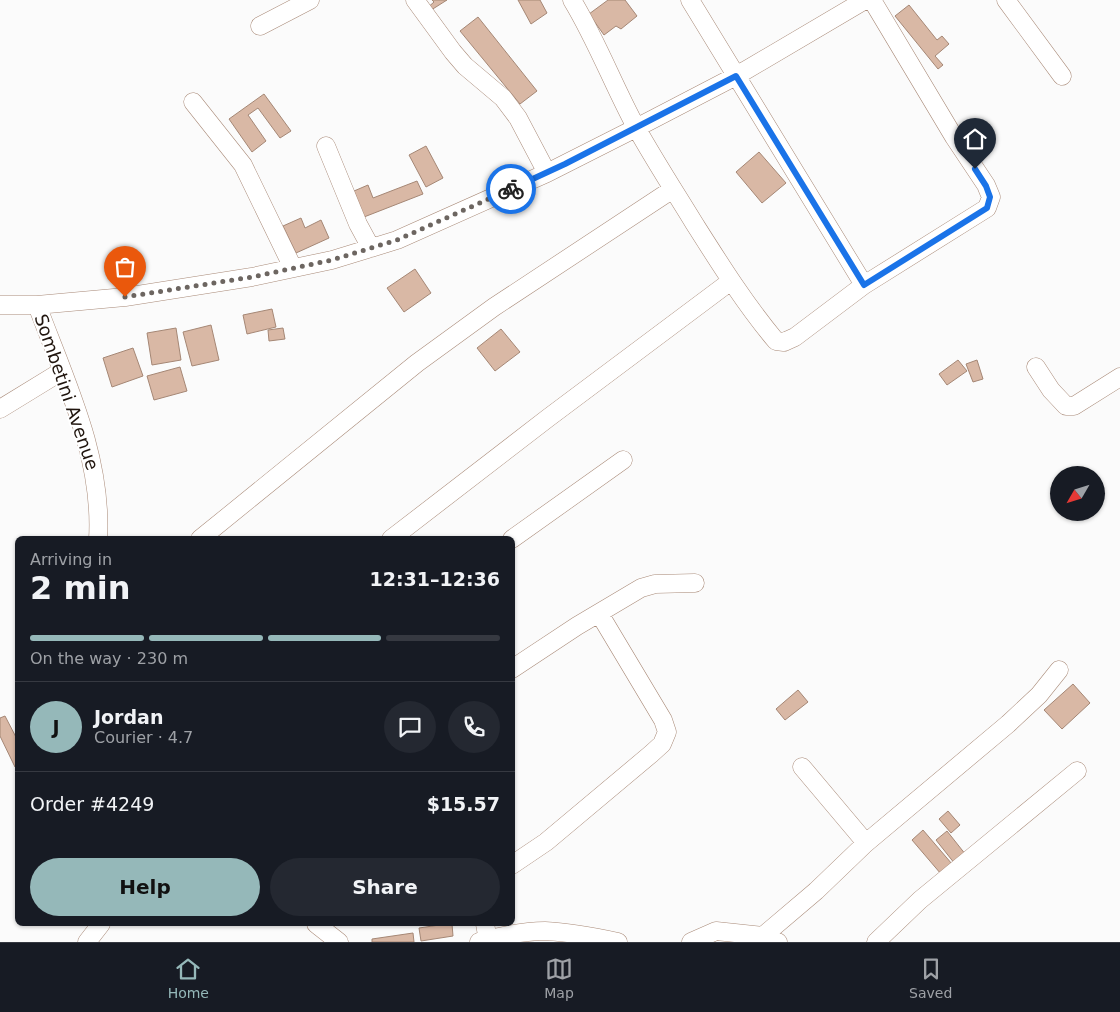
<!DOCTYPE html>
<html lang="en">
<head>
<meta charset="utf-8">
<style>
	body { margin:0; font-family:"DejaVu Sans",sans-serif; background:#242831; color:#f1f3f6; height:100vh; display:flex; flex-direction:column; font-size:19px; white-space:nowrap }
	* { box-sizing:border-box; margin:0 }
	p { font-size:16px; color:#9ea1a6 }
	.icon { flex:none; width:28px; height:28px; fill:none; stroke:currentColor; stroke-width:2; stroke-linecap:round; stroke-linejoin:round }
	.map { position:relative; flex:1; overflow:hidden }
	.drawer { position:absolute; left:15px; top:536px; width:500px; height:390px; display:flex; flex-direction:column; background:#171b24; border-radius:8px; box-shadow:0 1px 4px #0004 }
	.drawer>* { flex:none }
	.needle { width:32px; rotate:231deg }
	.tools { position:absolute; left:1050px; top:466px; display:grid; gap:10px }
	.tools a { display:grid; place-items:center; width:55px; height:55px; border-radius:50%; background:#171b24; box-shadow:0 1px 4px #0004; font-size:25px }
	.pin { position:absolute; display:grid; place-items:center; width:42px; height:42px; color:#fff; margin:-51px -21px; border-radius:50% 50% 50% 0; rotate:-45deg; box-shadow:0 0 5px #0007 }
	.pin .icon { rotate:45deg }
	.courier { position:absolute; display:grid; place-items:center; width:50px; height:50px; margin:-25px; border:4px solid #1a73e8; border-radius:50%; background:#fff; color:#222; box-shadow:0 1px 6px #0007 }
	.summary em { font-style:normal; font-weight:700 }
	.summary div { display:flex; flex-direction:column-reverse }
	.summary { display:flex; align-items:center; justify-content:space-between; height:85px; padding:0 15px }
	h1 { font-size:32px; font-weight:700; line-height:38px }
	.bar { display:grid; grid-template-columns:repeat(4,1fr); gap:8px 5px; align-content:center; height:60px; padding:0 15px }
	.bar i { height:6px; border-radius:4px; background:#363941 }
	.bar .selected { background:#95b8b9 }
	.bar p { grid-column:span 4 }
	.line { display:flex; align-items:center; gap:12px; padding:0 15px; border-top:1px solid #363941 }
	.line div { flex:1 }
	.round { display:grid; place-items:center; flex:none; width:52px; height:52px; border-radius:26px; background:#242831 }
	.cta { display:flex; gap:10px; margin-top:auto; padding:10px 15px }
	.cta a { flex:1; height:58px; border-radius:30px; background:#95b8b9; color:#111; font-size:20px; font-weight:700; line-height:58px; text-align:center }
	.cta a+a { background:#242831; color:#f1f3f6 }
	.tabs { display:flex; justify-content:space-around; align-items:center; height:70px; border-top:1px solid #363941; background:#171b24; font-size:14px; color:#9ea1a6 }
	.tabs a { display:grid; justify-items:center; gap:2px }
	.tabs .selected { color:#95b8b9 }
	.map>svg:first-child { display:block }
	.building { fill:#d9b8a5; stroke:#a58775 }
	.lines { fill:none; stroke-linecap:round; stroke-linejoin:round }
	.street-casing { stroke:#a98a78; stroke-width:19 }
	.street { stroke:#fff; stroke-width:18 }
	.done { stroke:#6d6661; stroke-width:5; stroke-dasharray:0 9 }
	.route { stroke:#1a73e8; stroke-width:6 }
	.labels { text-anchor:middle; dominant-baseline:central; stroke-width:4; stroke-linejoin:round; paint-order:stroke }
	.street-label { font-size:18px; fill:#20150e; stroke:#fff }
</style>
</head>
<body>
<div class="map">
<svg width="1120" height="942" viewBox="0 0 1120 942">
	<rect width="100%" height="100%" fill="#fbfbfb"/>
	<path class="building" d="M432,0H447L428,12L426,9L434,2Z
		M518,0H540L547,13L531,24Z
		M608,0H625L637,16L621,29L616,26L604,35L589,14Z
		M909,5L937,40L942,36L949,44L935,56L943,65L938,69L895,16Z
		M478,17L537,91L520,104L460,31Z
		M264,94L291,131L280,138L258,108L248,115L266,141L252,152L229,119Z
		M426,146L443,178L426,187L409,155Z
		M759,152L786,183L762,203L736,172Z
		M417,181L423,194L364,217L354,191L368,185L373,198Z
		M301,218L305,228L321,220L329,238L296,253L283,226Z
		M415,269L431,293L404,312L387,288Z
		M272,309L276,327L247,334L243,315Z
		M211,325L219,360L192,366L183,332Z
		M176,328L181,360L152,365L147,333Z
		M283,328L285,339L269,341L268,330Z
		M501,329L520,352L495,371L477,348Z
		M133,348L143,376L112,387L103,358Z
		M958,360L967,371L947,385L939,374Z
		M977,360L983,379L973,382L966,364Z
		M180,367L187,391L154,400L147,376Z
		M1073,684L1090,703L1062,729L1044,710Z
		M798,690L808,702L785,720L776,709Z
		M5,716L18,741V766L15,767L0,736V718Z
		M948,811L960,825L951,833L939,819Z
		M923,830L952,864L941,874L912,840Z
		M947,831L966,855L955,864L936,840Z
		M446,924H452L453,936L421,941L419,928Z
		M413,933L414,942H372V939Z"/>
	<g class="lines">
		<defs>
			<path id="street" d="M415,0L453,52L465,66L503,98L518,118L547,173
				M572,0C597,41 614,87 637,129C655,161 675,192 694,223C720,264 745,304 776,341L784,342L795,337L864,285L987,208L991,197L986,185L954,137L872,0
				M690,0L864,285
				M1006,0L1062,76
				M260,26L310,0
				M193,102L243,165L293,268
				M326,146L358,224L371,248
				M0,305H37L125,297L252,277L332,260L397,240L547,173L636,128L736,76L865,0
				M37,305C65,380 103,457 98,539
				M1036,367L1051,390L1066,406H1074L1120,377
				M0,409L62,371
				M200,539L417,363L494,307L673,189
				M391,539L548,418L731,281
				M512,539L623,460
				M512,669L577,626L641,588L655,584L695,583
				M802,767L866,843
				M512,865L546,842L651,754L662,744L667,732L663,720L599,613
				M316,924L339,942
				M485,924L488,940
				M763,936L816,891L866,843L1008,724L1039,695L1059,670
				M87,942L101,924
				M479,942C500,936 523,931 545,931C569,932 595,937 618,942
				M691,942L716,931L763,936L778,942
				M876,942L920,900L1077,771"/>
		</defs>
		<use href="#street" class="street-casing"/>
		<use href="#street" class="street"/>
	</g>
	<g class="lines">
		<path class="done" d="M125,297L252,277L332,260L397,240L511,189"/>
		<path class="route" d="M511,189L565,164L736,76L864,285L987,208L990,197L986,186L975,169"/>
	</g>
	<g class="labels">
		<g class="street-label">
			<text transform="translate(67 392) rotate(71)">Sombetini Avenue</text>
		</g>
	</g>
</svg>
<div class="tools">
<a><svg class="needle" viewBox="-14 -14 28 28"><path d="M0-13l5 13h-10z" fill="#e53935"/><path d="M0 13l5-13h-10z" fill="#9ea1a6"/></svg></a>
</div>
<div class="pin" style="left:125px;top:297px;background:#ea580c"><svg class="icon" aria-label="bag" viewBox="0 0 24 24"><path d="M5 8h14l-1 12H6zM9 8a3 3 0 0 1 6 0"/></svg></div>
<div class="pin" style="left:975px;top:169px;background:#1f2937"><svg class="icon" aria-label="home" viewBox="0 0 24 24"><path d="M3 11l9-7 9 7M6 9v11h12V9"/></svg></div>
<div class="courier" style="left:511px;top:189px"><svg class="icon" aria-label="bike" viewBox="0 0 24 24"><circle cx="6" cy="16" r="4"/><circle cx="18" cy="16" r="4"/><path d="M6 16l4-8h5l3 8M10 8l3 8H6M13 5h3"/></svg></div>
<section class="drawer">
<div class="summary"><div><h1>2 min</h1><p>Arriving in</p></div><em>12:31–12:36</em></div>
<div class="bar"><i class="selected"></i><i class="selected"></i><i class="selected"></i><i></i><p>On the way · 230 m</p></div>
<div class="line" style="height:90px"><b class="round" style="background:#95b8b9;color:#111">J</b><div><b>Jordan</b><p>Courier · 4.7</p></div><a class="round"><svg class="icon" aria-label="chat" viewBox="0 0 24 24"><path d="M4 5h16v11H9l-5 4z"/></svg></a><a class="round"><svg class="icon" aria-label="phone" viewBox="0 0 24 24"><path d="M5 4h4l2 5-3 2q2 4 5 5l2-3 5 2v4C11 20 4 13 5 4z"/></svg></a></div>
<div class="line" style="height:65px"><div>Order #4249</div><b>$15.57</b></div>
<div class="cta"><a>Help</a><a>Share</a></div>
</section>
</div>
<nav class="tabs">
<a class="selected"><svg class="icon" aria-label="home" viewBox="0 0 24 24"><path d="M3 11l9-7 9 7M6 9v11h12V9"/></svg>Home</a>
<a><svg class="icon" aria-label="map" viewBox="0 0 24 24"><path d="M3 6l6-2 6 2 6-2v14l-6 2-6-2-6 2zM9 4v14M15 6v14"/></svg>Map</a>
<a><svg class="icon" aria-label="saved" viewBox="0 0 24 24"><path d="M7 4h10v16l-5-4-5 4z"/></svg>Saved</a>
</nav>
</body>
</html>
